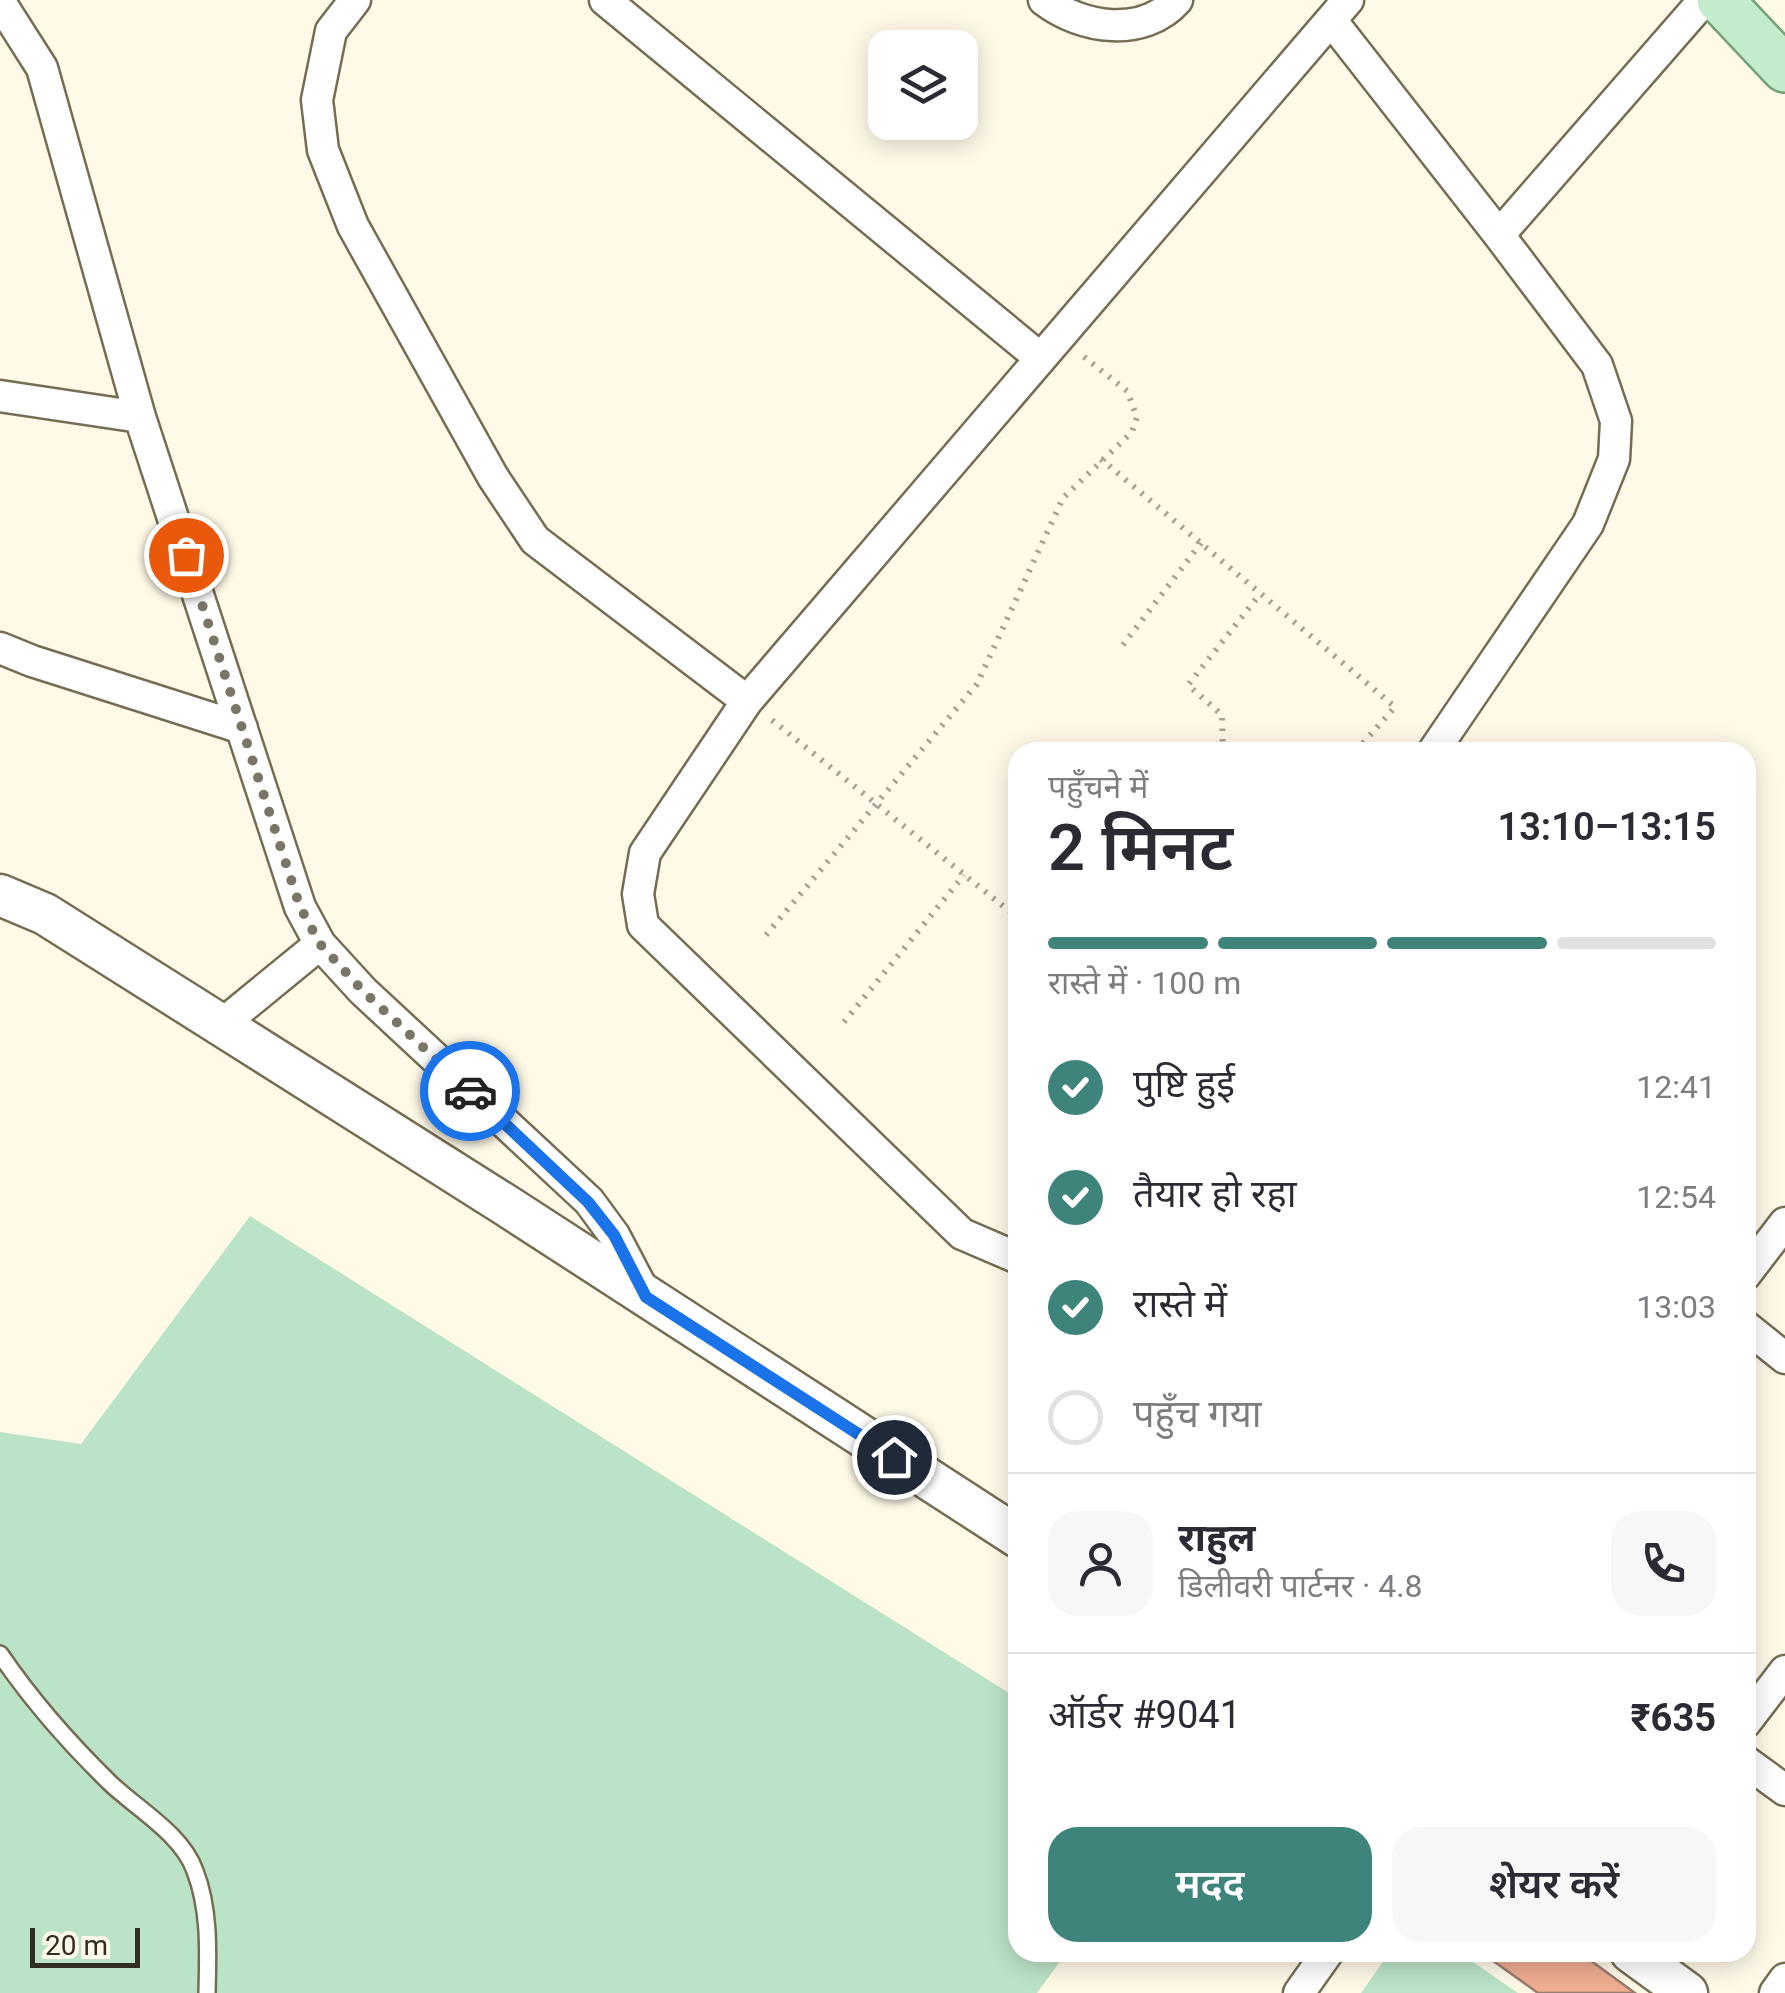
<!DOCTYPE html>
<html lang="hi">
<head>
<meta charset="utf-8">
<style>
	body { margin:0; font-family:Roboto,"Noto Sans Devanagari",sans-serif; background:#f7f7f7; color:#2b2b33; height:100vh; display:flex; flex-direction:column; font-size:38px; white-space:nowrap }
	* { box-sizing:border-box; margin:0 }
	p { font-size:32px; color:#7c7c81 }
	.icon { flex:none; width:55px; height:55px; fill:none; stroke:currentColor; stroke-width:2; stroke-linecap:round; stroke-linejoin:round }
	.map { position:relative; flex:1; overflow:hidden }
	.panel { position:absolute; left:1008px; top:742px; width:748px; height:1220px; display:flex; flex-direction:column; background:#fff; border-radius:30px; box-shadow:0 5px 25px #0003 }
	.panel>* { flex:none }
	.controls { position:absolute; left:868px; top:30px; display:grid; gap:20px }
	.controls a { display:grid; place-items:center; width:110px; height:110px; border-radius:20px; background:#fff; box-shadow:0 5px 25px #0003; font-size:50px }
	.scale { position:absolute; left:30px; bottom:25px; width:110px; box-sizing:border-box; padding-left:10px; border:5px solid #312d22; border-top:0; font-size:28px; line-height:35px; white-space:nowrap; color:#312d22; -webkit-text-stroke:8px #fffae8; paint-order:stroke }
	.pin { position:absolute; display:grid; place-items:center; width:85px; height:85px; color:#fff; margin:-42px; border:5px solid #fff; border-radius:50%; box-shadow:0 2px 10px #0007 }
	.courier { position:absolute; display:grid; place-items:center; width:100px; height:100px; margin:-50px; border:8px solid #1a73e8; border-radius:50%; background:#fff; color:#222; box-shadow:0 2px 12px #0007 }
	.overview em { font-style:normal; font-weight:600 }
	.overview div { display:flex; flex-direction:column-reverse }
	.overview { display:flex; align-items:center; justify-content:space-between; height:170px; padding:0 40px }
	h1 { font-size:65px; font-weight:600; line-height:75px }
	.bar { display:grid; grid-template-columns:repeat(4,1fr); gap:15px 10px; align-content:center; height:120px; padding:0 40px }
	.bar i { height:12px; border-radius:8px; background:#e1e1e2 }
	.bar .current { background:#3e847b }
	.bar p { grid-column:span 4 }
	.line { display:flex; align-items:center; gap:25px; padding:0 40px; border-top:2px solid #e1e1e2 }
	.line div { flex:1 }
	.round { display:grid; place-items:center; flex:none; width:105px; height:105px; border-radius:30px; background:#f7f7f7 }
	ol { padding:0 40px; list-style:none }
	li { display:flex; align-items:center; gap:30px; height:110px }
	li p { margin-inline-start:auto }
	li .icon { padding:10px; border-radius:50%; background:#3e847b; color:#fff; stroke-width:4 }
	li:last-child { color:#7c7c81 }
	li i { width:55px; height:55px; border:5px solid #e1e1e2; border-radius:50% }
	.cta { display:flex; gap:20px; margin-top:auto; padding:20px 40px }
	.cta a { flex:1; height:115px; border-radius:30px; background:#3e847b; color:#fff; font-size:40px; font-weight:600; line-height:115px; text-align:center }
	.cta a+a { background:#f7f7f7; color:#2b2b33 }
	.map>svg:first-child { display:block }
	.green { fill:#bbe3c7 }
	.building { fill:#efad91; stroke:#997c70; stroke-width:2.5 }
	.lines { fill:none; stroke-linecap:round; stroke-linejoin:round }
	.lane-casing { stroke:#756d53; stroke-width:20 }
	.street-casing { stroke:#756d53; stroke-width:35 }
	.secondary-casing { stroke:#756d53; stroke-width:45 }
	.primary-casing { stroke:#75a17a; stroke-width:50 }
	.path { stroke:#a6a192; stroke-width:6; stroke-dasharray:2.5 8; stroke-linecap:butt }
	.lane { stroke:#fff; stroke-width:15 }
	.street { stroke:#fff; stroke-width:30 }
	.secondary { stroke:#fff; stroke-width:40 }
	.primary { stroke:#c2eccb; stroke-width:45 }
	.done { stroke:#797567; stroke-width:10; stroke-dasharray:0 18 }
	.route { stroke:#1a73e8; stroke-width:12 }
</style>
</head>
<body>
<div class="map">
<svg width="1785" height="1993" viewBox="0 0 1785 1993">
	<rect width="100%" height="100%" fill="#fffae8"/>
	<path class="green" d="M250,1216L1017,1698L1018,1952L1066,1953L1037,1993H0V1432L81,1444Z
		M1390,1952L1470,1953L1467,1958L1518,1993H1361Z"/>
	<path class="building" d="M1486,1952H1579L1635,1993H1538L1485,1955Z"/>
	<g class="lines">
		<defs>
			<path id="lane" d="M0,1654C32,1701 69,1743 110,1783C137,1809 182,1834 195,1871C210,1910 208,1952 207,1993"/>
			<path id="street" d="M355,0L331,31L317,100L323,150L353,226L493,477L535,540L747,701
				M605,0L1039,357
				M1044,0C1082,29 1143,38 1177,0
				M0,2L42,68L140,417L300,907L320,944L363,991L589,1201L614,1235L645,1294
				M1331,20L1499,235
				M0,396L140,417
				M0,648L32,661L242,728
				M1433,752L1588,524L1614,459L1616,421L1597,365L1499,235L1704,0
				M221,1025L320,944
				M1018,1258L962,1234L643,925L638,894L645,853L747,701L1348,0
				M1745,1275L1785,1223
				M1745,1326L1785,1358
				M1745,1723L1785,1671
				M1745,1761L1785,1790
				M1299,1993L1328,1952
				M1775,1993L1785,1979"/>
			<path id="secondary" d="M0,895L45,914L221,1025L504,1204L1018,1537
				M1631,1952L1687,1993"/>
			<path id="primary" d="M1720,0L1785,69"/>
		</defs>
		<use href="#lane" class="lane-casing"/>
		<use href="#street" class="street-casing"/>
		<use href="#secondary" class="secondary-casing"/>
		<use href="#primary" class="primary-casing"/>
		<path class="path" d="M1101,459L1395,707L1355,752
			M1123,645L1201,543
			M772,720L1018,918
			M1223,752L1222,715L1188,685L1260,594
			M766,935L977,684L1063,498L1132,432L1137,417L1127,391L1083,356
			M844,1022L964,875"/>
		<use href="#lane" class="lane"/>
		<use href="#street" class="street"/>
		<use href="#secondary" class="secondary"/>
		<use href="#primary" class="primary"/>
	</g>
	<g class="lines">
		<path class="done" d="M186,555L300,907L320,944L363,991L470,1091"/>
		<path class="route" d="M470,1091L588,1202L614,1235L646,1297L894,1457"/>
	</g>
</svg>
<div class="controls">
<a><svg class="icon" aria-label="layers" viewBox="0 0 24 24"><path d="M12 4l9 5-9 5-9-5zM3 14l9 5 9-5"/></svg></a>
</div>
<div class="scale">20 m</div>
<div class="pin" style="left:186px;top:555px;background:#ea580c"><svg class="icon" aria-label="bag" viewBox="0 0 24 24"><path d="M5 8h14l-1 12H6zM9 8a3 3 0 0 1 6 0"/></svg></div>
<div class="pin" style="left:894px;top:1457px;background:#1f2937"><svg class="icon" aria-label="home" viewBox="0 0 24 24"><path d="M3 11l9-7 9 7M6 9v11h12V9"/></svg></div>
<div class="courier" style="left:470px;top:1091px"><svg class="icon" aria-label="car" viewBox="0 0 24 24"><path d="M5 17H2v-5l4-1 3-4h7l3 4 3 1v5h-3M9 17h6M6 11h13"/><circle cx="7" cy="17" r="2"/><circle cx="17" cy="17" r="2"/></svg></div>
<section class="panel">
<div class="overview"><div><h1>2 मिनट</h1><p>पहुँचने में</p></div><em>13:10–13:15</em></div>
<div class="bar"><i class="current"></i><i class="current"></i><i class="current"></i><i></i><p>रास्ते में · 100 m</p></div>
<ol>
<li><svg class="icon" aria-label="check" viewBox="0 0 24 24"><path d="M5 12l5 5 9-10"/></svg>पुष्टि हुई<p>12:41</p></li>
<li><svg class="icon" aria-label="check" viewBox="0 0 24 24"><path d="M5 12l5 5 9-10"/></svg>तैयार हो रहा<p>12:54</p></li>
<li><svg class="icon" aria-label="check" viewBox="0 0 24 24"><path d="M5 12l5 5 9-10"/></svg>रास्ते में<p>13:03</p></li>
<li><i></i>पहुँच गया</li>
</ol>
<div class="line" style="height:180px"><a class="round"><svg class="icon" aria-label="person" viewBox="0 0 24 24"><circle cx="12" cy="8" r="4"/><path d="M4 21q1-7 8-7t8 7"/></svg></a><div><b>राहुल</b><p>डिलीवरी पार्टनर · 4.8</p></div><a class="round"><svg class="icon" aria-label="phone" viewBox="0 0 24 24"><path d="M5 4h4l2 5-3 2q2 4 5 5l2-3 5 2v4C11 20 4 13 5 4z"/></svg></a></div>
<div class="line" style="height:130px"><div>ऑर्डर #9041</div><b>₹635</b></div>
<div class="cta"><a>मदद</a><a>शेयर करें</a></div>
</section>
</div>
</body>
</html>
